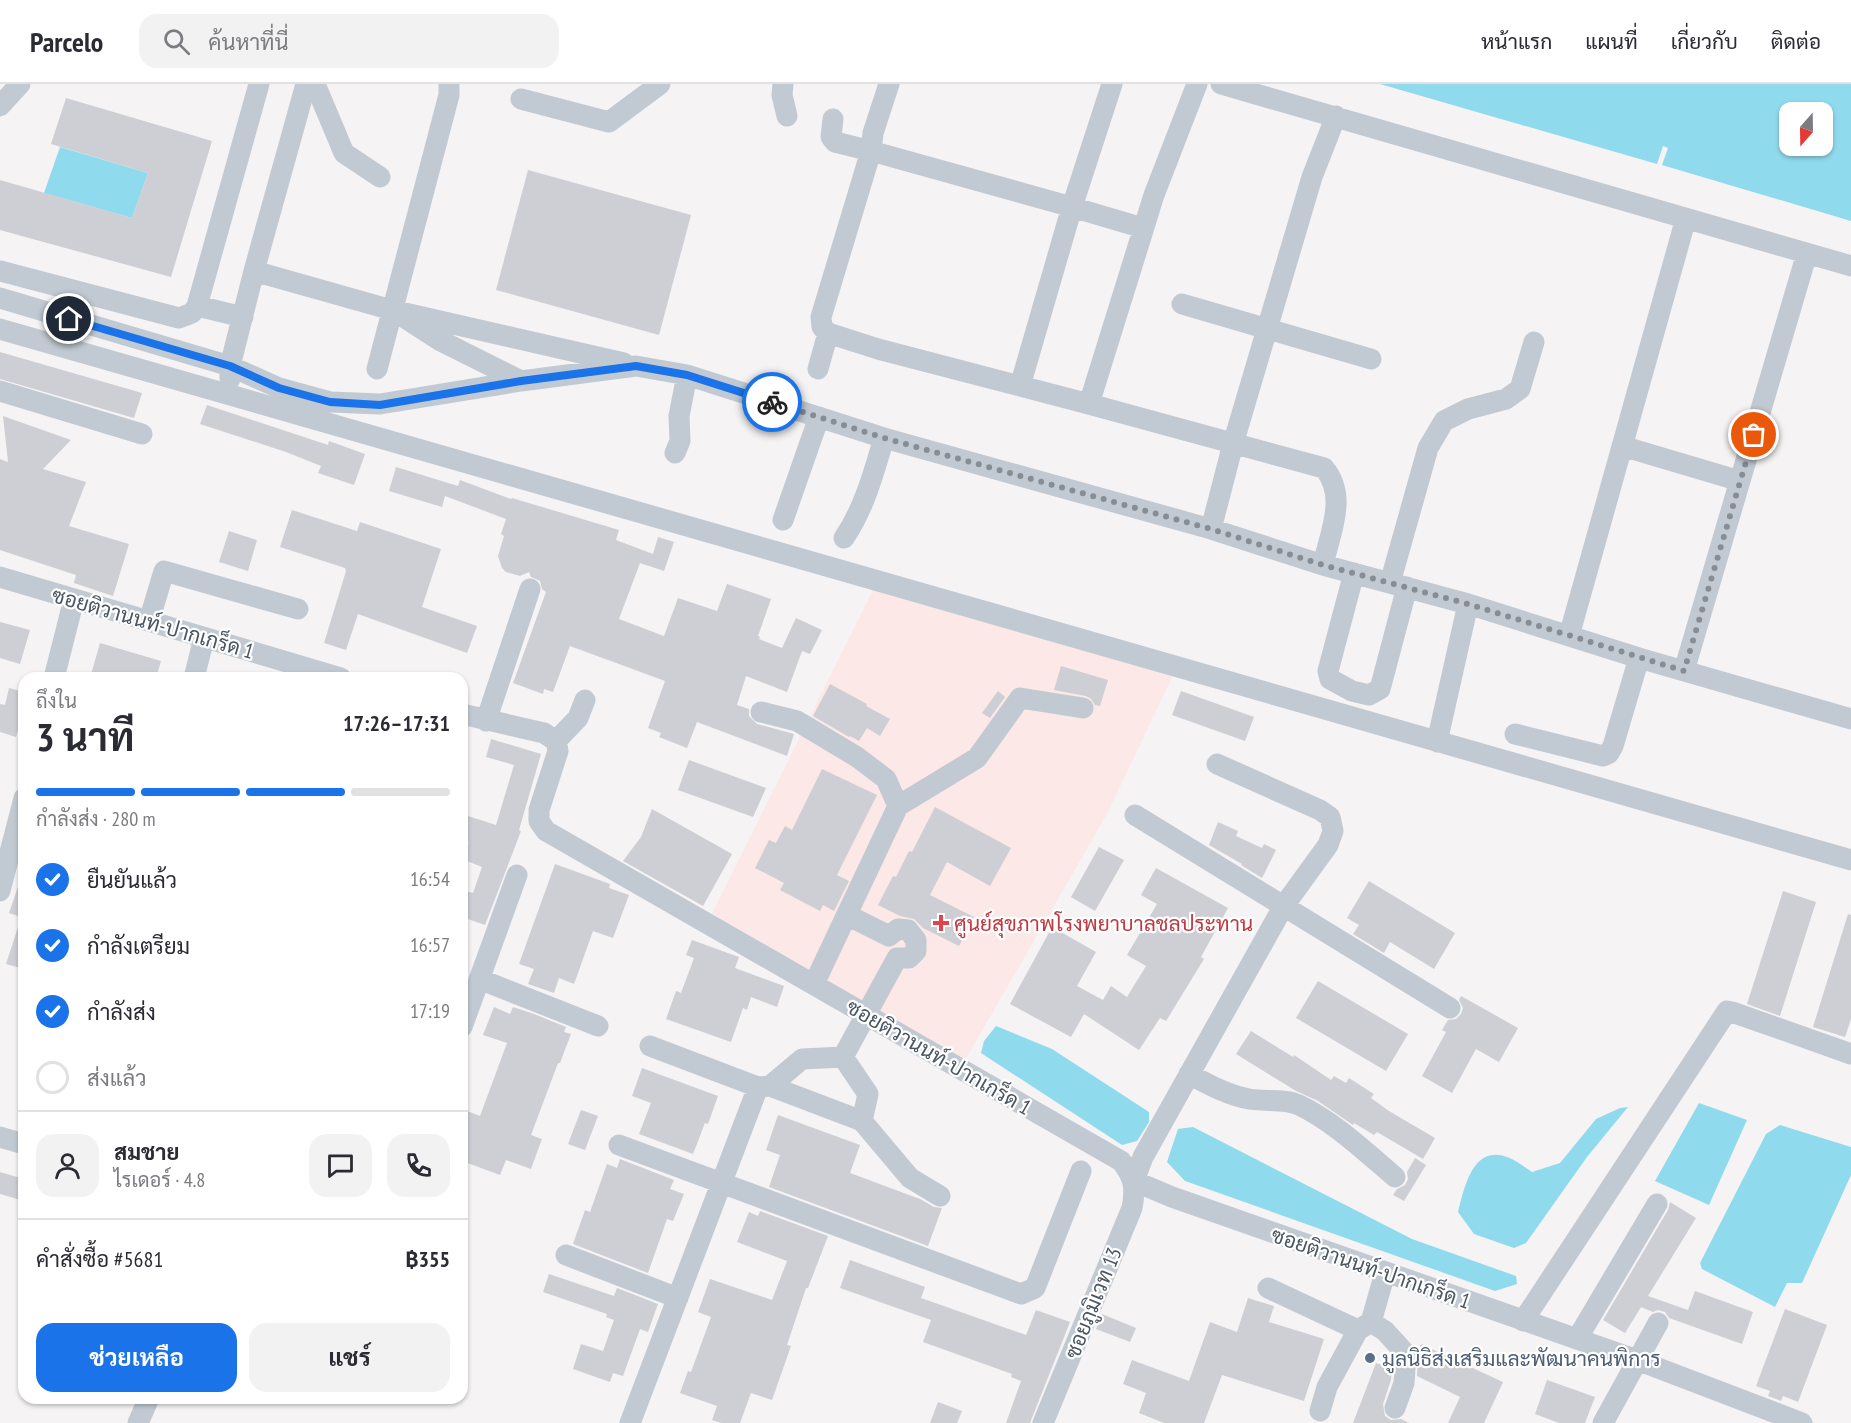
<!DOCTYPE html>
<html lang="th">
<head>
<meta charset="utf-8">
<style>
	body { margin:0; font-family:"PT Sans Narrow",Sarabun,sans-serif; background:#f2f2f3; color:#2b2b33; height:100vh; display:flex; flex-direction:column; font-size:22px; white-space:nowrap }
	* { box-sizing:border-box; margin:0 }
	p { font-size:20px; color:#7c7c81 }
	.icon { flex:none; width:33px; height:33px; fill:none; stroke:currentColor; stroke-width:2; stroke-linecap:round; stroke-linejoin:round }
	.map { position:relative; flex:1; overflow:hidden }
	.drawer { position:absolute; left:18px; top:588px; width:450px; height:732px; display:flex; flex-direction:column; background:#fff; border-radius:18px; box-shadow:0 2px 4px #0004 }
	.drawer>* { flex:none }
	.needle { width:39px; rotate:200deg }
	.buttons { position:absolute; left:1779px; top:18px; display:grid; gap:12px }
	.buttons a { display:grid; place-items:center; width:54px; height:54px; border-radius:12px; background:#fff; box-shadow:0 2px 4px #0004; font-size:30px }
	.pin { position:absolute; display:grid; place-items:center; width:51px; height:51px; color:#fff; margin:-26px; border:3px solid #fff; border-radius:50%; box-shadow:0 2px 6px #0007 }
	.courier { position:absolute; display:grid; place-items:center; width:60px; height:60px; margin:-30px; border:4px solid #1a73e8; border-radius:50%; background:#fff; color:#222; box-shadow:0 2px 8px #0007 }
	.overview em { font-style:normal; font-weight:700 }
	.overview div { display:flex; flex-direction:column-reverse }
	.overview { display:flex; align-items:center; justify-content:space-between; height:102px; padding:0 18px }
	h1 { font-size:39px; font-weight:700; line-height:45px }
	.bar { display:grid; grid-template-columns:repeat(4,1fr); gap:9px 6px; align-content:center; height:72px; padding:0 18px }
	.bar i { height:8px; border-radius:4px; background:#e1e1e2 }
	.bar .active { background:#1a73e8 }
	.bar p { grid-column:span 4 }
	.line { display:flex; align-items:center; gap:15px; padding:0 18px; border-top:2px solid #e1e1e2 }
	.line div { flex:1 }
	.round { display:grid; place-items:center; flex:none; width:63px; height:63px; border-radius:18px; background:#f2f2f3 }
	ol { padding:0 18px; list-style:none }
	li { display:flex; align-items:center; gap:18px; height:66px }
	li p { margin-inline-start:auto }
	li .icon { padding:6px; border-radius:50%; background:#1a73e8; color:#fff; stroke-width:4 }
	li:last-child { color:#7c7c81 }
	li i { width:33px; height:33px; border:3px solid #e1e1e2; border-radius:50% }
	.primary-button { display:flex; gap:12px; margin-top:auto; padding:12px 18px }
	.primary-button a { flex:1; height:69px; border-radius:18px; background:#1a73e8; color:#fff; font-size:24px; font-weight:700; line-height:69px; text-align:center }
	.primary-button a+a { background:#f2f2f3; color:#2b2b33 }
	header { display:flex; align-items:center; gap:36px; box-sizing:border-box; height:84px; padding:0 30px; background:#fff; border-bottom:2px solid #e1e1e2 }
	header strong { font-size:28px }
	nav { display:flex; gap:33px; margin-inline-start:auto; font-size:21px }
	.search { width:420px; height:54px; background:#f2f2f3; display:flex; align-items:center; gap:15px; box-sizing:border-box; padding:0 21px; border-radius:18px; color:#7c7c81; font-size:22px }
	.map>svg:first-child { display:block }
	.medical { fill:#fce8e6 }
	.water { fill:#90daee; fill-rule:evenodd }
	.building { fill:#cdcfd5 }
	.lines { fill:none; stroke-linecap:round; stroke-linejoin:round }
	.minor { stroke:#c1cad2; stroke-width:21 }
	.done { stroke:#868d94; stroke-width:6; stroke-dasharray:0 10.8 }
	.route { stroke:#1a73e8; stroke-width:8 }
	.health-dot { fill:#e0444e; stroke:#fff; stroke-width:2 }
	.service-dot { fill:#5c6f8a; stroke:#fff; stroke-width:2 }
	.labels { text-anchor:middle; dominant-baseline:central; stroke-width:4.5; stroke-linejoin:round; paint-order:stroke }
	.street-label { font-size:21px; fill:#4a5661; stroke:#fff }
	.health-label { font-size:21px; fill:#be3a42; stroke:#fff; text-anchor:start }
	.service-label { font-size:21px; fill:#4e5e75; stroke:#fff; text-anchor:start }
</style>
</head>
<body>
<header>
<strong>Parcelo</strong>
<div class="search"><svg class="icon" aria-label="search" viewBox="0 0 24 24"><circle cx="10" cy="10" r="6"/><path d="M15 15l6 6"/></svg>ค้นหาที่นี่</div>
<nav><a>หน้าแรก</a><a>แผนที่</a><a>เกี่ยวกับ</a><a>ติดต่อ</a></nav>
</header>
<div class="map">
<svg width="1851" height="1339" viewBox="0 0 1851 1339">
	<rect width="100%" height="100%" fill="#f5f3f3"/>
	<path class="medical" d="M875,502L1173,591L1108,728L964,978L712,830Z"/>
	<path class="water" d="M1380,0H1851V137L1662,81L1668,64L1663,62L1657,80ZM1822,28V62H1790V28Z
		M60,63L148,89L132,134L44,109Z
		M996,942L1052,965L1149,1028V1038L1137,1057L1122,1061L981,969L984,957Z
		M1699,1019L1747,1036L1709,1121L1655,1097Z
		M1628,1023L1587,1073L1526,1159L1514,1164L1474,1150L1458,1128C1464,1104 1473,1060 1507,1073C1516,1076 1524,1083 1532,1088L1560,1079L1596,1035L1620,1024Z
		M1780,1041L1851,1063V1091L1802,1199H1787L1775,1223L1702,1185L1700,1179L1766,1050Z
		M1193,1043L1412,1155L1516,1192L1517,1200L1495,1207L1185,1097L1167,1078L1178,1045Z"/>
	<path class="building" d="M66,14L212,57L171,193L0,146V96L132,134L148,89L51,60Z
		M528,86L691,131L659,251L496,206Z
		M0,268L142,309L134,334L0,295Z
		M207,321L328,361L329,357L365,370L354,401L318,389L321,382L286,368L200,340Z
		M3,332L71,356L43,385L86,398L69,442L129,460L113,512L74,499L76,491L0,466V375L8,378Z
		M396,383L458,402L460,396L511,415L512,414L619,446L616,456L653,470L658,453L674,458L664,487L640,479L619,535L664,552L678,514L717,527L727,500L771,515L758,552L760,553L759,555L782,564L796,534L822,546L810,570L802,567L787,608L746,592L737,621L749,625V632L757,640L794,650L787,672L697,638L687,664L659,653L661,649L648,644L665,597L570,562L553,608L544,605L543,610L513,599L546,508L542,505L540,497L531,493L529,488L520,492L506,488L502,484L498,472L504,452L501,450L506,435L445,412L442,423L389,407Z
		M292,426L357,447L360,438L441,465L422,523L477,542L467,569L358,530L346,566L324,559L346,487L345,484L280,463Z
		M229,447L257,456L248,487L219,478Z
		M0,538L30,546L20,580L0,574Z
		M100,559L161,577L156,594H90Z
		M1061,582L1108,596L1100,622L1095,621L1091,615L1086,612L1054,606Z
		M830,600L867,620L866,622L890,635L880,652L867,644L859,657L850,652L849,653L813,632Z
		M9,604L24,608V623L16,653L0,648V620L5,621Z
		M998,607L1005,613L990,634L982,629Z
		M1181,607L1254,633L1245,657L1172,631Z
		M491,655L541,670L519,746L521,747L485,841L462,833V806L473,809L482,783L462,775L469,758L462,756V730L496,741L514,681L486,673Z
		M689,676L766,704L753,733L678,706Z
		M822,685L877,711L837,791L849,797L834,827L823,821L820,827L780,806L784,799L755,784L769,756L776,759L785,742L792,746Z
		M935,723L1011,764L990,802L947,778L930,811L974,833L959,862L923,844L914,835L900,832L878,821L893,792L896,793L909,767L912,768Z
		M652,725L732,770L703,822L623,777L641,753Z
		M1218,738L1238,747L1236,752L1262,764L1264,760L1276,766L1262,794L1241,781L1242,780L1209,761Z
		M1099,763L1124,776L1095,827L1071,813Z
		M555,780L610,800L609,804L629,811L613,854L593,847L574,900L559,894L554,909L528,900L534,885L519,880Z
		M1156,784L1228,824L1201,873L1204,875L1166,937L1160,934L1139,966L1084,930L1071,953L1010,920L1052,843L1096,868L1077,902L1103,916L1111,902L1127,913L1146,882L1127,871L1157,820L1141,811Z
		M22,791L24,792V834L9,829Z
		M1369,797L1455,849L1434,885L1390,858L1384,869L1353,850L1359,841L1347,834Z
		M1783,807L1816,818L1780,932L1747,920Z
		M1848,830L1851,831V935L1845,953L1813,943Z
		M21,834L24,835V885L6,880Z
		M692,856L739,873L735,884L784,902L777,923L751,913L747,926L743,924L731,958L666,935L676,907L681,909L694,874L686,871Z
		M1318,897L1408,950L1386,987L1296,934Z
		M1461,912L1518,944L1499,978L1476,965L1452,1009L1422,992L1446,948L1442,946L1448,936L1456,935L1461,930L1463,924L1459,916Z
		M494,923L510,930L513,923L534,930L566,943L564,948L571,950L560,979H558L531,1051L542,1055L531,1085L506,1076L500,1091L462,1077L468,1062L462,1060V1025L480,1032L507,959L483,951Z
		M1251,947L1293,973L1294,971L1331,996L1334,992L1346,999L1349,994L1374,1010L1371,1014L1389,1027L1435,1054L1423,1075L1377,1048L1374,1051L1354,1039L1353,1041L1318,1017L1296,1007L1236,970Z
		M642,984L718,1012L708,1040L705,1039L693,1070L639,1050L651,1019L632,1012Z
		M581,1026L598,1032L585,1066L568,1060Z
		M778,1031L860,1061L850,1089L920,1115L934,1123L942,1124L928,1162L769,1103L780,1071L766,1066Z
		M1415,1074L1426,1081L1404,1117L1393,1111L1397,1105L1405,1101L1408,1095L1407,1088Z
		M620,1075L674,1096L670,1105L684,1110L673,1137L667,1135L648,1189L573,1160L585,1126L590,1128L607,1080L617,1084Z
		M0,1088L24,1095V1117L0,1110Z
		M1670,1118L1696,1134L1648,1212L1688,1226L1695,1207L1753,1228L1742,1260L1669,1234L1665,1228L1658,1226L1653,1228L1641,1223L1625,1249L1603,1236L1668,1126Z
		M760,1127L828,1152L808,1204H806L787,1261L791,1262L772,1316L751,1309L740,1339H721L712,1336L717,1322L680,1309L688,1287L691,1288L711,1233L698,1228L710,1195L772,1216L787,1177L737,1158L749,1128L758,1132Z
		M850,1176L925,1203L921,1214L1026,1251L1036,1226L1070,1238L1030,1339H1006L1021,1297L1011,1293L1012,1290L923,1258L931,1236L840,1204Z
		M549,1190L614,1212L617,1204L658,1220L648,1248L640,1245L623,1292L613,1289L610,1298L573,1285L581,1260L603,1267L614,1236L606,1233L607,1230L543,1208Z
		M1248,1214L1274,1222L1269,1238L1324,1255L1304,1317L1222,1291L1204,1339H1164L1139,1329L1146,1309L1123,1300L1132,1276L1189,1297L1210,1238L1237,1248Z
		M1785,1225L1827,1241L1798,1318L1783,1312L1781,1317L1768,1312L1770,1307L1756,1302Z
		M1102,1230L1136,1244L1130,1258L1096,1245Z
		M1421,1260L1503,1298L1484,1339H1448L1460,1313L1417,1292L1418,1266Z
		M1376,1279L1392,1285L1391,1296L1383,1320L1385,1332L1391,1336L1401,1335L1409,1339H1353Z
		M1547,1296L1595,1313L1585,1339H1559L1535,1330Z
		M938,1318L962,1327L957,1339H930Z"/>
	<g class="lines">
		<path class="minor" d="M315,0L344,69L380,93
			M783,0L782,11L787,32
			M889,0L873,49L871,67L1072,123L1020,302
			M1112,0L1072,123L1143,144
			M1221,0L1851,182
			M521,15L609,38L660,0
			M0,22L20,0
			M833,35L831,53L835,58L871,67L821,233L822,243L828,249L878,265L1089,320L1324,384C1348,412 1330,449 1323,481
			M0,187L179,234L192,229L197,222
			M254,187L392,226L624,279
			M0,214L230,282L279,304L330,318L380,320L521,297L636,282L687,291L884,354L1211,445L1323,481L1468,520L1639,574L1851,635
			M1182,220L1371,275
			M243,233L197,222L259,0
			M405,234L439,256L521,297
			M0,245L1851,776
			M377,285L449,11V0
			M818,285L828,249
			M230,295V282L254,187L306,0
			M0,307L142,350
			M1089,320L1154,111L1197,0
			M1622,362L1740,397
			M675,369L680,357L679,332L687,291
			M783,436L819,333
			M1211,445L1233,360L1312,93L1336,32
			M844,454C864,425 874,388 884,354
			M1354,489L1328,587L1330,595L1352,607L1369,611L1380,605L1407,503
			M0,493L341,594
			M1390,499L1428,364L1444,337L1468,325L1506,315L1520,305L1534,258
			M149,537L164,487L298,525
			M1569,552L1686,134
			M1684,587L1807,169
			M54,594L74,515
			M194,594L204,554
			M761,628L797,637L857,673L886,695L898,722
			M462,630L544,649L556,657L558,667L539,726V737L546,747L1121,1077C1134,1093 1136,1104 1132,1124L1043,1339
			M486,637L530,505
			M1515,650L1603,672L1609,669L1613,662L1639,574
			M556,657L578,634L585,616
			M1437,658L1468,520
			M1135,731L1450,924
			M0,807L24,714
			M479,895L598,942
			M814,900L898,722L977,674L1020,614L1083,624
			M462,943L517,791
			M650,962L758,1003
			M1189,990C1208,1000 1227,1011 1249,1015C1265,1018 1284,1014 1299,1021C1333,1037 1367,1069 1395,1093
			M770,1002L862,1037L868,1010L843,973
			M862,1037L910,1094L940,1112
			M0,1053L24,1060
			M619,1061L1021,1210L1035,1204L1081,1087
			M1134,1097L1172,1113L1637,1276L1802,1339
			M1134,1097L1143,1073L1283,823L1328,761L1333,747L1330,733L1320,726L1217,680
			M566,1171L678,1214
			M1268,1204L1358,1246
			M1523,1237L1727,927L1732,928L1851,970
			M1371,1238L1385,1189
			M1577,1255L1657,1120
			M1320,1327L1327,1303L1358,1246L1371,1238L1385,1247L1406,1270L1404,1299L1395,1324
			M138,1339L149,1314
			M630,1339L758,1003L770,1002L802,975L843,973L897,874H909L916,867V856L908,846L898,845L889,852L847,831
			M1603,1339L1658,1239"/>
	</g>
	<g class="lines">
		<path class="done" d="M772,318L884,354L1211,445L1323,481L1468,520L1684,587L1754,351"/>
		<path class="route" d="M69,235L230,282L279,304L330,318L380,321L521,297L636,282L687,291L772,318"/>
	</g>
	<path class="health-dot" d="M938 830h6v6h6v6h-6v6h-6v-6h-6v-6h6z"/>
	<circle class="service-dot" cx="1370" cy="1274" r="6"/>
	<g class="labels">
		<g class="street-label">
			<text transform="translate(153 539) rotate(16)">ซอยติวานนท์-ปากเกร็ด 1</text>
			<text transform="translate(939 973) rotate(30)">ซอยติวานนท์-ปากเกร็ด 1</text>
			<text transform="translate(1371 1184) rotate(19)">ซอยติวานนท์-ปากเกร็ด 1</text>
			<text transform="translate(1093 1219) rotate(-68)">ซอยภูมิเวท 13</text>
		</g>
		<g class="health-label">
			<text x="954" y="839">ศูนย์สุขภาพโรงพยาบาลชลประทาน</text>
		</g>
		<g class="service-label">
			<text x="1382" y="1274">มูลนิธิส่งเสริมและพัฒนาคนพิการ</text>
		</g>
	</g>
</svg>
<div class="buttons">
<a><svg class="needle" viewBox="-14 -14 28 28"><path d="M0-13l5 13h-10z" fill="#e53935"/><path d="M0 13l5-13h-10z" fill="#7c7c81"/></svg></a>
</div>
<div class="pin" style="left:1754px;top:351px;background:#ea580c"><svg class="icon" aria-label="bag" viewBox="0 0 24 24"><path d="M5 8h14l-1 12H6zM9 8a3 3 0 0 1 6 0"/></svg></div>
<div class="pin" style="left:69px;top:235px;background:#1f2937"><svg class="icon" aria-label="home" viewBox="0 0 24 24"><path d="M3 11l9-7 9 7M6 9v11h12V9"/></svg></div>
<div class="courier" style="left:772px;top:318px"><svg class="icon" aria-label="bike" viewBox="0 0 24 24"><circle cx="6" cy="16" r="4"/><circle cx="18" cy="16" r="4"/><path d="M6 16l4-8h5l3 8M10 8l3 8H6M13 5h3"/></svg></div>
<section class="drawer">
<div class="overview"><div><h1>3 นาที</h1><p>ถึงใน</p></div><em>17:26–17:31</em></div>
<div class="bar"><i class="active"></i><i class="active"></i><i class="active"></i><i></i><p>กำลังส่ง · 280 m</p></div>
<ol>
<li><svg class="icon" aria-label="check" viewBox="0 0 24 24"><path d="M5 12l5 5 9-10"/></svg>ยืนยันแล้ว<p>16:54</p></li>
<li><svg class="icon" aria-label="check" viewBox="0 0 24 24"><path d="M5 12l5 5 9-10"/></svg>กำลังเตรียม<p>16:57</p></li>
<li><svg class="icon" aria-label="check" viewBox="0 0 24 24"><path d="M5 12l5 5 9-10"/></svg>กำลังส่ง<p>17:19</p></li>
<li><i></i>ส่งแล้ว</li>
</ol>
<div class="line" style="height:108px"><a class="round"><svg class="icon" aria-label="person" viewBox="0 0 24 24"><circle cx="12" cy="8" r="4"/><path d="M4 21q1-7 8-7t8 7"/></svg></a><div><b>สมชาย</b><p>ไรเดอร์ · 4.8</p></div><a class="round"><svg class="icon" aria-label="chat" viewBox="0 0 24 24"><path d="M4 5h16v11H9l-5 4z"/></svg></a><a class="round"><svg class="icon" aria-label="phone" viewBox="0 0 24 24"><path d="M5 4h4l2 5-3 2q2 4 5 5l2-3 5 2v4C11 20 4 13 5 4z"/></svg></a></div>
<div class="line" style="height:78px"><div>คำสั่งซื้อ #5681</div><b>฿355</b></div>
<div class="primary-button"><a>ช่วยเหลือ</a><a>แชร์</a></div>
</section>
</div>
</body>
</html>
